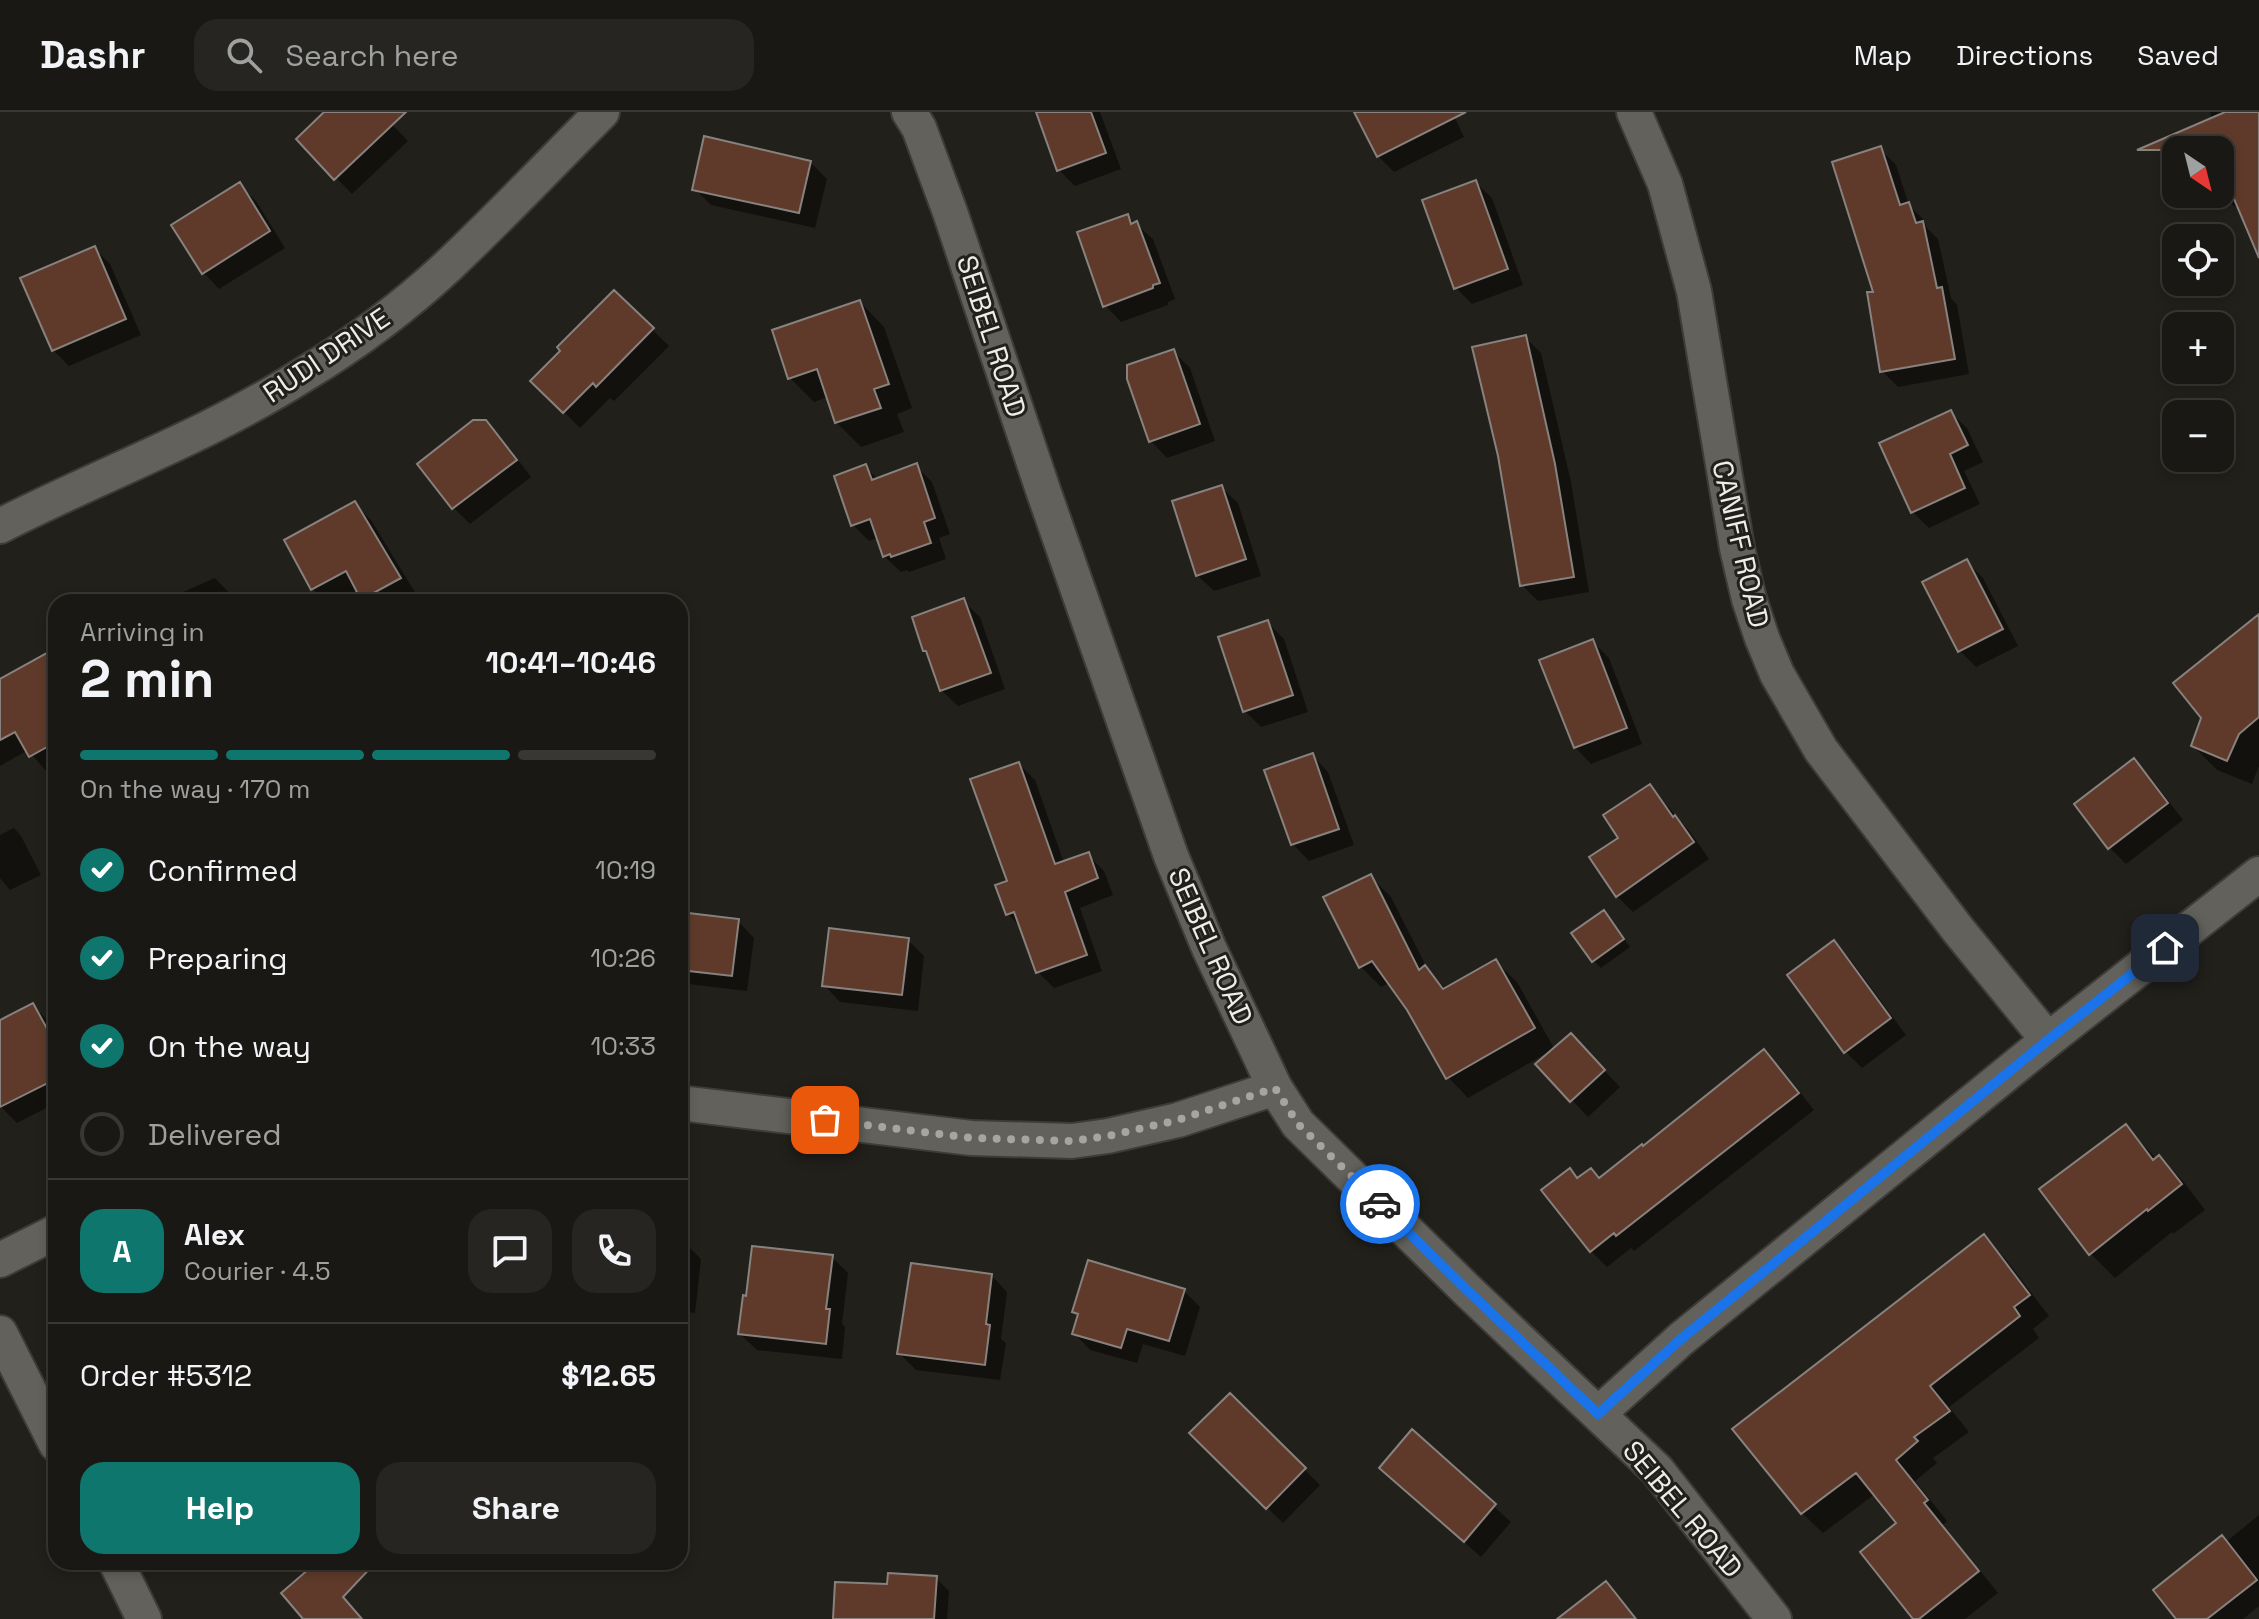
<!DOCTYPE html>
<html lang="en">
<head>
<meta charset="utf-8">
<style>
	body { margin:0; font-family:"Space Grotesk",sans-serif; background:#272522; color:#f1f3f6; height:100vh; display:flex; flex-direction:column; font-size:30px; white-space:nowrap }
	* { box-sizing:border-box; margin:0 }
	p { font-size:26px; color:#9fa0a0 }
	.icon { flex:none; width:44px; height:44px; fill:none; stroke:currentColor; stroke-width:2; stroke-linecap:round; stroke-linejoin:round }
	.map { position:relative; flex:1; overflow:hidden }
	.panel { position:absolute; left:48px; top:482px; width:640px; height:976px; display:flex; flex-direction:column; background:#1a1814; border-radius:24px; box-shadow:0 4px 12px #0003,0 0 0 2px #383734 }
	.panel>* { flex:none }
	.needle { width:52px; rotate:145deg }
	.controls { position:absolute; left:2162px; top:24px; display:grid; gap:16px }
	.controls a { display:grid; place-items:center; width:72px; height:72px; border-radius:16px; background:#1a1814; box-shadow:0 4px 12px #0003,0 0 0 2px #383734; font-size:40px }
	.pin { position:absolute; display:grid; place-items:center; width:68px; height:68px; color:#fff; margin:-34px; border-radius:16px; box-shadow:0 4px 12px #0006 }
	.courier { position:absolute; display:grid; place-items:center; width:80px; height:80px; margin:-40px; border:6px solid #1a73e8; border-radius:50%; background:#fff; color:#222; box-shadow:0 2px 10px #0007 }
	.head em { font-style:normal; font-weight:700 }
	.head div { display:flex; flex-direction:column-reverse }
	.head { display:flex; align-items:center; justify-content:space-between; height:136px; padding:0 32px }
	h1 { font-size:52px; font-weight:700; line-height:60px }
	.bar { display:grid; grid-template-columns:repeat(4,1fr); gap:12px 8px; align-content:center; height:96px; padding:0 32px }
	.bar i { height:10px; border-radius:6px; background:#383734 }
	.bar .current { background:#0f766e }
	.bar p { grid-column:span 4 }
	.line { display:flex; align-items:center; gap:20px; padding:0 32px; border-top:2px solid #383734 }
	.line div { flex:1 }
	.round { display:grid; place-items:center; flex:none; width:84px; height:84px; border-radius:24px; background:#272522 }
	ol { padding:0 32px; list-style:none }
	li { display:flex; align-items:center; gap:24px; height:88px }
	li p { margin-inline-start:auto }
	li .icon { padding:8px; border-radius:50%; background:#0f766e; color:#fff; stroke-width:4 }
	li:last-child { color:#9fa0a0 }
	li i { width:44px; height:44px; border:4px solid #383734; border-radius:50% }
	.primary-button { display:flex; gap:16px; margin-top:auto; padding:16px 32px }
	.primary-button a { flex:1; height:92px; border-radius:24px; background:#0f766e; color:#fff; font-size:32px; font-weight:700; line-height:92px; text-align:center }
	.primary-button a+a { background:#272522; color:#f1f3f6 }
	header { display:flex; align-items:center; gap:48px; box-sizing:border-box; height:112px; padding:0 40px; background:#1a1814; border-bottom:2px solid #383734 }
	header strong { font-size:38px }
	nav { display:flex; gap:44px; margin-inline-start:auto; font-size:28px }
	.search { width:560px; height:72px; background:#272522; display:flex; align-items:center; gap:20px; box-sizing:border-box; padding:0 28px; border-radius:24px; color:#9fa0a0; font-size:30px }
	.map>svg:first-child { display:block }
	.shadow { fill:#0007 }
	.building { fill:#5f3a2a; stroke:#88827f; stroke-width:2 }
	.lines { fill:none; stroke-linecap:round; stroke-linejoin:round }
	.minor-casing { stroke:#3d3c38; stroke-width:38 }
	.minor { stroke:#62615b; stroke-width:34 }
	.done { stroke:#a6a5a1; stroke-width:8; stroke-dasharray:0 14.4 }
	.route { stroke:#1a73e8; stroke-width:10 }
	.labels { text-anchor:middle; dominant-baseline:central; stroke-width:6; stroke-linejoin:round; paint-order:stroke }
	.street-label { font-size:28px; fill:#edede9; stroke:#22201b }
</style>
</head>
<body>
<header>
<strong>Dashr</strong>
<div class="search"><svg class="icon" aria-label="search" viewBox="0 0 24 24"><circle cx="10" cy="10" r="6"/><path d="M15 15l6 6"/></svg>Search here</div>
<nav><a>Map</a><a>Directions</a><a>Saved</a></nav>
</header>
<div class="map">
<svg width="2259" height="1507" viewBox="0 0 2259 1507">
	<rect width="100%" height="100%" fill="#22201b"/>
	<path class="shadow" d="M327,0H380L408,29L352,82L299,27Z
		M1038,0H1100L1121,57L1075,74L1059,58Z
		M1364,0H1455L1453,2L1464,25L1394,60L1378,44Z
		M2210,0H2259V143L2238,94L2235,95L2220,81V38H2201L2212,8Z
		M1880,37L1896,53L1909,93L1924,108L1927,116L1938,127L1951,186L1957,193L1969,262L1898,275L1882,259L1876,181Z
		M810,50L827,67L815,116L711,93L695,77Z
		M1475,70L1492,86L1523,173L1472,192L1456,176Z
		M239,73L256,89L285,136L219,177L203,160Z
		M1127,104L1153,127L1175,187L1168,190V193L1121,210L1105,193Z
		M94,136L110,152L141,223L69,254L53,238Z
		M614,180L669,234L614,289L610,286L580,316L533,269Z
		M860,190L884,215L912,296L897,302L904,320L861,335L836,310L828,285L814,290L790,266Z
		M1525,225L1541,241L1571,370L1589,480L1538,489L1522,473Z
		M1174,240L1190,256L1215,329L1167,346L1151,329Z
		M1950,300L1967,316L1983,350L1964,359L1980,392L1929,416L1913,400Z
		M485,310L502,327L531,365L470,412L454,396L420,352Z
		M916,354L932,370L950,422L939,426L946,447L909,460L907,458L901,460L884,444L878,426L869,429L853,413L865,355L879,368Z
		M1221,375L1238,391L1261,464L1214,479L1197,463Z
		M355,392L371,408L416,482L402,490H366L358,478L335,490H326L313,477L286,429Z
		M1967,450L1983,466L2018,534L1976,555L1960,539Z
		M215,466L231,483L234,490H160Z
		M963,489L980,505L1005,577L958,594L941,578L929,542L925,538Z
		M1268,511L1284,527L1308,600L1261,615L1245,599Z
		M2259,518V654L2252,672L2217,658L2193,634Z
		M1592,529L1609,546L1642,632L1591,652L1575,635Z
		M56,538V654L47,660L28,638L0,654V570Z
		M1312,643L1328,660L1354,733L1309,749L1293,732Z
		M2134,649L2150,665L2183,708L2126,752L2110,736L2077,693Z
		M1019,652L1035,668L1064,751L1088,743L1104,759L1113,783L1080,796L1102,859L1054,876L1038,860L1022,817L1008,802Z
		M1650,674L1691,721L1709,747L1633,800L1617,784L1621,726Z
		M14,716L21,724L41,763L10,778L0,766V723Z
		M1370,764L1391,785L1428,858L1447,878L1496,850L1517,870L1555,938L1587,940L1620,975L1588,1005L1538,952L1549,943L1547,941L1468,986L1448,965L1409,896L1390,871L1381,875L1360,854Z
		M680,802L738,809L754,826L747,879L680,871Z
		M1611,809L1630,835L1601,856L1593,848Z
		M908,828L924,844L918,899L840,890L824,873Z
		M1834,831L1850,847L1906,923L1862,956L1846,940Z
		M33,893L49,910L56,922V991L17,1011L0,994V910Z
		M1764,939L1780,955L1814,998L1634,1139L1631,1136L1607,1155L1591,1139L1570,1058L1579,1067L1600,1068Z
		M2126,1015L2157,1047L2159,1045L2183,1069L2205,1098L2173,1122L2172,1120L2115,1166L2091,1142L2042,1078Z
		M1984,1125L2004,1145L2049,1204L2033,1217L2039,1226L1949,1295L1969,1320L1933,1346L1937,1351L1915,1369L1947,1409L1943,1413L1998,1481L1965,1507H1916L1899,1412L1875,1382L1823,1421L1802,1401Z
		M680,1130H684L701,1147L695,1201L680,1199Z
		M832,1145L848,1161L842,1212L845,1215L842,1247L757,1238L740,1222Z
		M991,1163L1007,1180L1001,1227L1006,1231L1000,1268L916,1258L900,1242Z
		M1184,1179L1200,1195L1185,1244L1143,1232L1137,1251L1090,1238L1074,1221L1079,1204L1074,1200Z
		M1230,1284L1320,1373L1283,1411L1192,1321Z
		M1412,1320L1511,1410L1481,1445L1398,1372Z
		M2259,1403V1494L2243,1507H2179L2226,1430Z
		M936,1466L949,1479L947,1507H835L889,1474Z
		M1606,1471L1637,1507H1563Z"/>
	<path class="building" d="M324,0H406L334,68L296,27Z
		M1036,0H1091L1106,41L1057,59Z
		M1354,0H1466L1377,45Z
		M2225,0H2259V146L2229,75L2220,79V38H2137Z
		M704,24L811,49L799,101L692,78Z
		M1881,34L1900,93L1909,90L1916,111L1923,109L1937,176L1942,175L1955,247L1880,260L1867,180H1873L1832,50Z
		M1476,68L1508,157L1454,177L1422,88Z
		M240,70L270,119L202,162L171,113Z
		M1128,102L1131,112L1137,109L1160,171L1153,173V176L1103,195L1077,120Z
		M95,134L126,207L52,239L20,166Z
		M614,178L654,216L596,275L593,271L563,301L530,269L560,239L557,235Z
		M860,188L889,272L874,277L881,296L835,311L817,257L788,267L772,218Z
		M1526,223L1555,352L1574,465L1520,474L1498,344L1472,235Z
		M1174,237L1200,312L1149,330L1127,267V253Z
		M1951,298L1968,333L1950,342L1965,376L1911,401L1879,331Z
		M473,308H486L517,348L452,397L417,352Z
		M917,351L935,406L924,410L931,431L891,445L890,442L883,445L870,407L851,414L834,364L866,352L872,368Z
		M1222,373L1246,447L1196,464L1172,389Z
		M355,389L401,466L361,488L346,459L311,478L284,428Z
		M1967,447L2003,517L1958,540L1922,470Z
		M964,486L991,561L940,579L926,539H923L912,505Z
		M2259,502V605L2239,622L2227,649L2191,634L2201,606L2173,571Z
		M1268,508L1293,583L1243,600L1218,525Z
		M1593,527L1627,616L1574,636L1539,548Z
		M56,536V630L29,645L15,620L0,628V567Z
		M1313,641L1339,717L1291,733L1264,658Z
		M2134,646L2168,691L2108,737L2074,692Z
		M1019,650L1055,752L1089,740L1098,766L1065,780L1087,843L1036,861L1014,800L1006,803L995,773L1007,769L970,667Z
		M1650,672L1673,705L1675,703L1694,730L1616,785L1589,745L1618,726L1603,703Z
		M1371,762L1419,858L1425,853L1443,877L1496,847L1535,916L1446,967L1407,898L1372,849L1359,856L1323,785Z
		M1604,798L1624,827L1592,850L1571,821Z
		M680,800L739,807L732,864L680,858Z
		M829,816L909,826L902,883L822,874Z
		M1834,828L1891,906L1844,941L1787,863Z
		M33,891L56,933V967L0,995V908Z
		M1571,921L1605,958L1570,990L1535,952Z
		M1764,937L1799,981L1616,1124L1614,1121L1590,1140L1541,1078L1570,1056L1577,1066L1591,1056L1599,1066L1642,1032L1643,1034Z
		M2126,1012L2153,1048L2159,1043L2182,1072L2148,1099L2147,1097L2089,1143L2039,1077Z
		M1984,1122L2030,1183L2014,1195L2020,1204L1930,1274L1950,1299L1914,1325L1918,1329L1896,1348L1928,1388L1924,1391L1979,1459L1919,1507H1913L1860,1440L1896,1411L1856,1361L1801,1402L1732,1317Z
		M752,1134L833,1143L826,1197H830L826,1232L738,1222L743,1183L746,1184Z
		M1088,1148L1185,1177L1169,1229L1127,1217L1121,1236L1072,1222L1078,1202L1072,1200Z
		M911,1151L992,1162L986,1212L990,1213L985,1253L897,1242Z
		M1230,1281L1306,1356L1266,1397L1189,1321Z
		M1412,1317L1496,1392L1464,1430L1379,1356Z
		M2222,1423L2257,1468L2207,1507H2176L2153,1478Z
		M317,1450H376L343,1485L362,1507H303L281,1481Z
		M888,1461L937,1464L934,1507H833L835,1470L887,1472Z
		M1606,1469L1636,1507H1557Z"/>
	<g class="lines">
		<defs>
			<path id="minor" d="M909,0L919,16L950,100L1043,378L1171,744L1209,836L1275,976L1298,1012L1468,1179L1657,1358L1774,1507
				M1634,0L1665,72L1694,179L1737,436L1749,487L1762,526L1777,562L1821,638L1959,819L2048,928
				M0,414C100,363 209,323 303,263C354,232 404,195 448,154C501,104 551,51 602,0
				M680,991L971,1026L1072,1029L1108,1024L1178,1008L1275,976
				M0,1148L56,1120
				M0,1221L56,1332
				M1598,1302L1681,1227L2048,928L2259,762
				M116,1450L144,1507"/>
		</defs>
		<use href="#minor" class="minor-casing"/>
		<use href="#minor" class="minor"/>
	</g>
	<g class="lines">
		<path class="done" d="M825,1008L971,1026L1072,1029L1108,1024L1178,1008L1275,976L1298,1012L1380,1092"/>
		<path class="route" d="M1380,1092L1468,1179L1598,1302L1681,1227L2048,928L2165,836"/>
	</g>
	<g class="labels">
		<g class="street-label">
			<text transform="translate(992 224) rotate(72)">SEIBEL ROAD</text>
			<text transform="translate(326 243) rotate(-34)">RUDI DRIVE</text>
			<text transform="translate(1741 432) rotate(77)">CANIFF ROAD</text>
			<text transform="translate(1211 834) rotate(66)">SEIBEL ROAD</text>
			<text transform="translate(1683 1397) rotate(50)">SEIBEL ROAD</text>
		</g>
	</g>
</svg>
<div class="controls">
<a><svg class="needle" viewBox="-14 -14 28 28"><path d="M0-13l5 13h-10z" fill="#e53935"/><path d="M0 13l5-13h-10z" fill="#9fa0a0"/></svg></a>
<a><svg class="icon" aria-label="locate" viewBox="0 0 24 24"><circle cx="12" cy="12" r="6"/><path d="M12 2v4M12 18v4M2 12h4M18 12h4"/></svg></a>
<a>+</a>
<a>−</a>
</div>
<div class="pin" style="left:825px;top:1008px;background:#ea580c"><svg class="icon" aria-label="bag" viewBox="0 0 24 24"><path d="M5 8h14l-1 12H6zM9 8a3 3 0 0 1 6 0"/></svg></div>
<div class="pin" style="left:2165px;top:836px;background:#1f2937"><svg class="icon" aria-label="home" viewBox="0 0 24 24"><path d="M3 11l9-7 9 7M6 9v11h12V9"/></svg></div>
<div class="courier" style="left:1380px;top:1092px"><svg class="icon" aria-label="car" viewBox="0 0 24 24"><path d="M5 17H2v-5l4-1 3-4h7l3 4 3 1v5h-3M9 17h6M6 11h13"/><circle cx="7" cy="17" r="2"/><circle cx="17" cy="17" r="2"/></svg></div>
<section class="panel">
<div class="head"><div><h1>2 min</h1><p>Arriving in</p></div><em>10:41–10:46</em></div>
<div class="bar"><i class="current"></i><i class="current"></i><i class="current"></i><i></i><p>On the way · 170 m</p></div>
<ol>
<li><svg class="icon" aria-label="check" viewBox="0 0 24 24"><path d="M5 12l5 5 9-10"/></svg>Confirmed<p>10:19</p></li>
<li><svg class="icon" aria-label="check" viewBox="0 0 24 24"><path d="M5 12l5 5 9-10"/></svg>Preparing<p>10:26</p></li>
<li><svg class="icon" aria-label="check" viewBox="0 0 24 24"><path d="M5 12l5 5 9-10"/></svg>On the way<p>10:33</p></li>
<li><i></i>Delivered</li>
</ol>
<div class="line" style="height:144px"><b class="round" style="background:#0f766e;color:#fff">A</b><div><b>Alex</b><p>Courier · 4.5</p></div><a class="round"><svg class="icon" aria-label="chat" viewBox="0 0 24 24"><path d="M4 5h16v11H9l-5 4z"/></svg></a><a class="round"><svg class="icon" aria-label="phone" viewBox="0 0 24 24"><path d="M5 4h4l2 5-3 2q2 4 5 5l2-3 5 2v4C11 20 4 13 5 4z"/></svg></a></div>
<div class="line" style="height:104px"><div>Order #5312</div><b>$12.65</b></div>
<div class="primary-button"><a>Help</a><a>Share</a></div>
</section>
</div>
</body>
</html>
